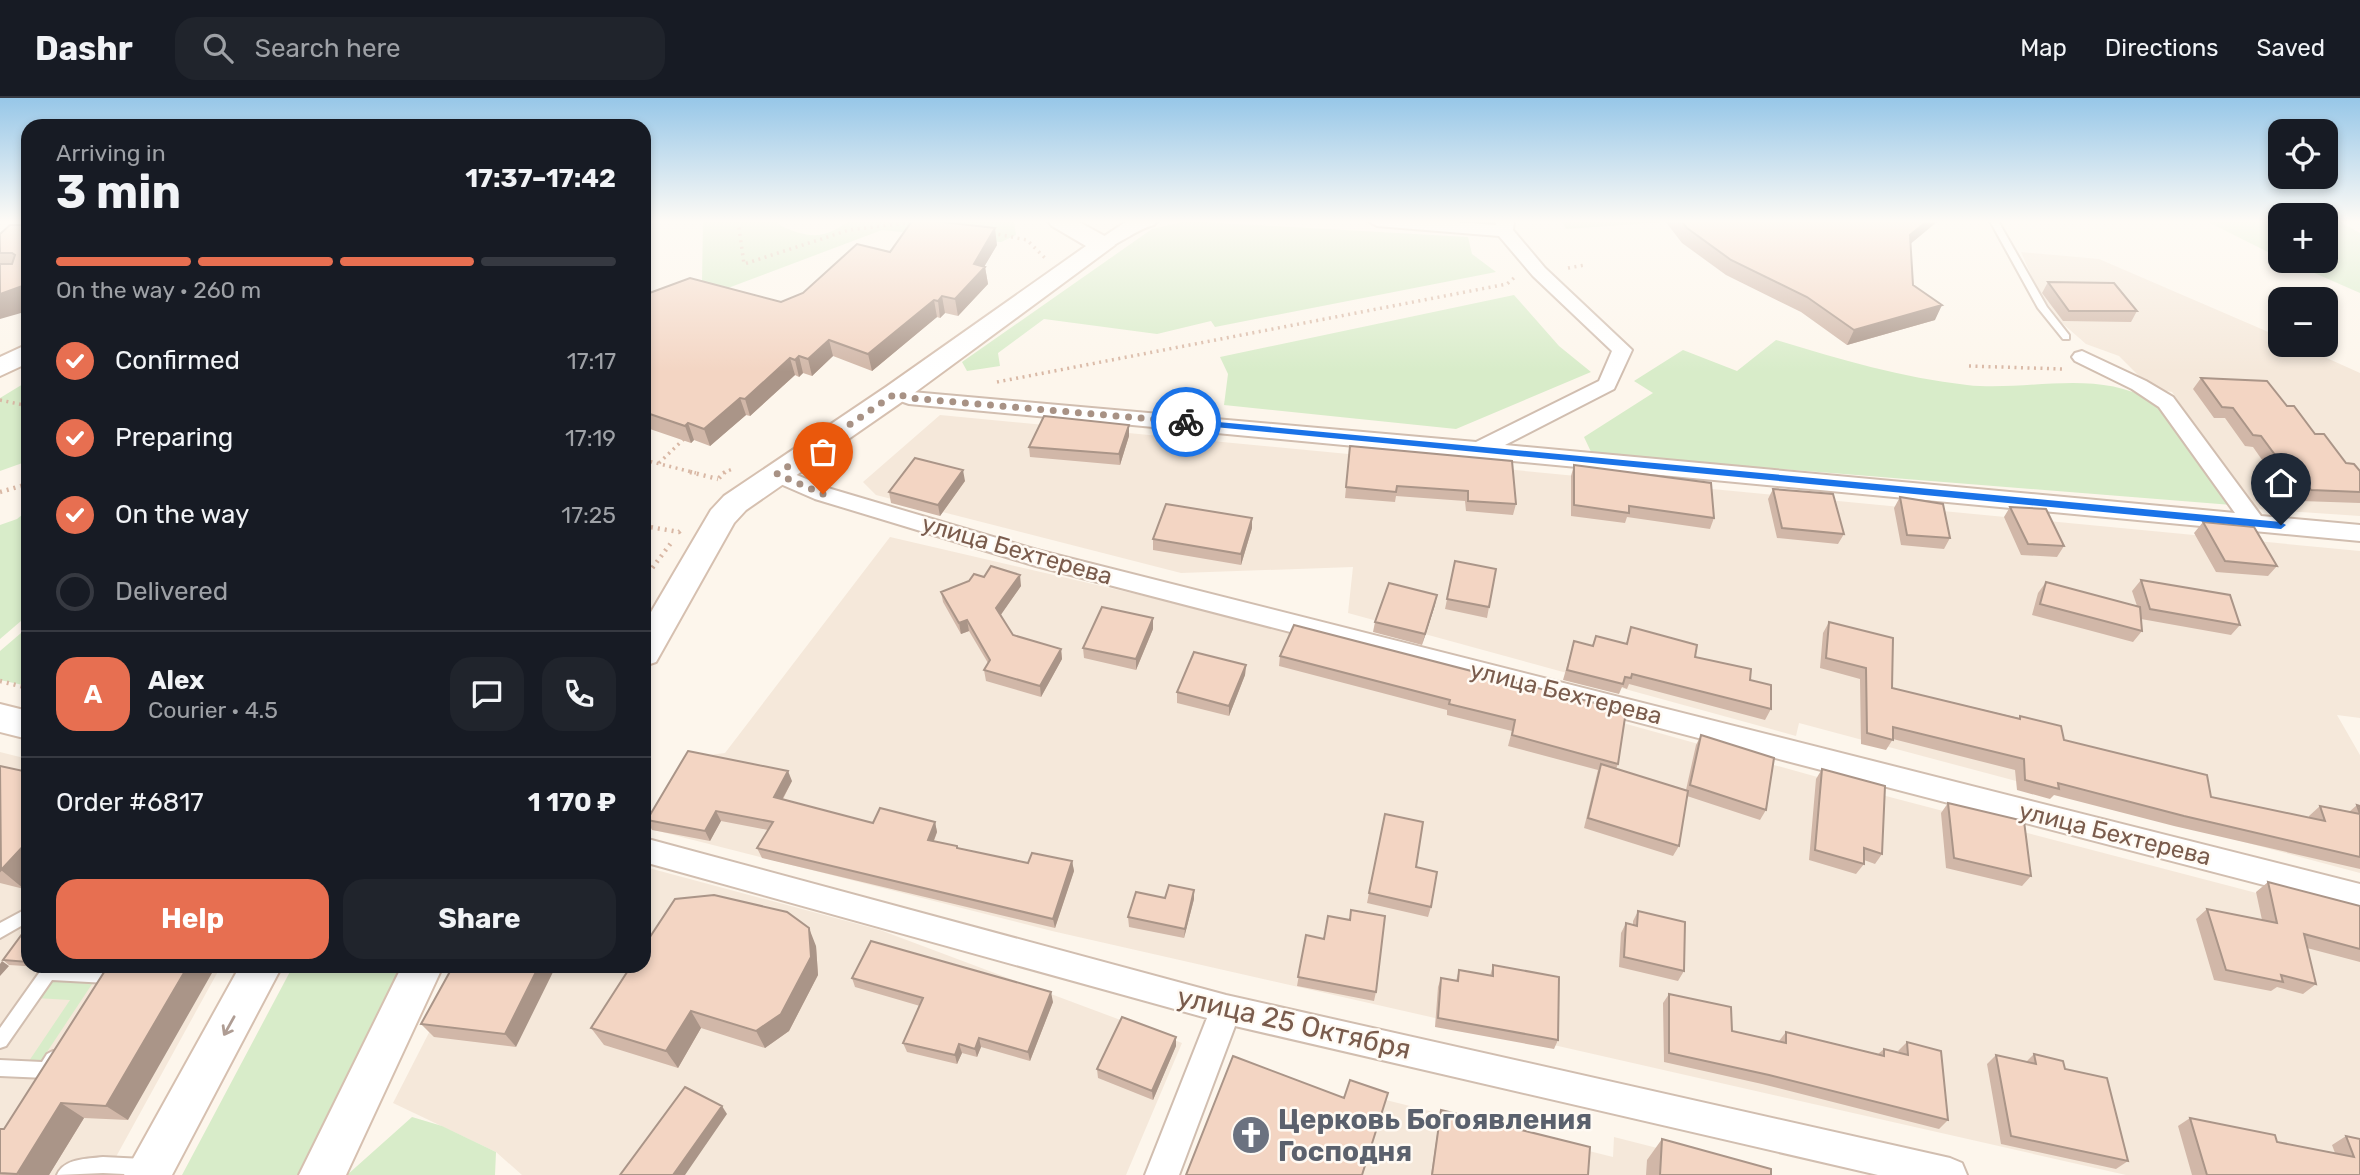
<!DOCTYPE html>
<html lang="en">
<head>
<meta charset="utf-8">
<style>
	body { margin:0; font-family:Rubik,sans-serif; background:#20242c; color:#f1f3f6; height:100vh; display:flex; flex-direction:column; font-size:26px; white-space:nowrap }
	* { box-sizing:border-box; margin:0 }
	p { font-size:23px; color:#9ea1a6 }
	.icon { flex:none; width:38px; height:38px; fill:none; stroke:currentColor; stroke-width:2; stroke-linecap:round; stroke-linejoin:round }
	.map { position:relative; flex:1; overflow:hidden }
	.panel { position:absolute; left:21px; top:21px; width:630px; height:854px; display:flex; flex-direction:column; background:#171b24; border-radius:21px; box-shadow:0 4px 10px #0003 }
	.panel>* { flex:none }
	.tools { position:absolute; left:2268px; top:21px; display:grid; gap:14px }
	.tools a { display:grid; place-items:center; width:70px; height:70px; border-radius:14px; background:#171b24; box-shadow:0 4px 10px #0003; font-size:35px }
	.pin { position:absolute; display:grid; place-items:center; width:60px; height:60px; color:#fff; margin:-72px -30px; border-radius:50% 50% 50% 0; rotate:-45deg; box-shadow:0 0 7px #0007 }
	.pin .icon { rotate:45deg }
	.courier { position:absolute; display:grid; place-items:center; width:70px; height:70px; margin:-35px; border:5px solid #1a73e8; border-radius:50%; background:#fff; color:#222; box-shadow:0 2px 9px #0007 }
	.headline em { font-style:normal; font-weight:700 }
	.headline div { display:flex; flex-direction:column-reverse }
	.headline { display:flex; align-items:center; justify-content:space-between; height:119px; padding:0 35px }
	h1 { font-size:46px; font-weight:700; line-height:52px }
	.bar { display:grid; grid-template-columns:repeat(4,1fr); gap:10px 7px; align-content:center; height:84px; padding:0 35px }
	.bar i { height:9px; border-radius:5px; background:#363941 }
	.bar .on { background:#e76f51 }
	.bar p { grid-column:span 4 }
	.line { display:flex; align-items:center; gap:18px; padding:0 35px; border-top:2px solid #363941 }
	.line div { flex:1 }
	.round { display:grid; place-items:center; flex:none; width:74px; height:74px; border-radius:21px; background:#20242c }
	ol { padding:0 35px; list-style:none }
	li { display:flex; align-items:center; gap:21px; height:77px }
	li p { margin-inline-start:auto }
	li .icon { padding:7px; border-radius:50%; background:#e76f51; color:#fff; stroke-width:4 }
	li:last-child { color:#9ea1a6 }
	li i { width:38px; height:38px; border:4px solid #363941; border-radius:50% }
	.cta { display:flex; gap:14px; margin-top:auto; padding:14px 35px }
	.cta a { flex:1; height:80px; border-radius:21px; background:#e76f51; color:#fff; font-size:28px; font-weight:700; line-height:80px; text-align:center }
	.cta a+a { background:#20242c; color:#f1f3f6 }
	header { display:flex; align-items:center; gap:42px; box-sizing:border-box; height:98px; padding:0 35px; background:#171b24; border-bottom:2px solid #363941 }
	header strong { font-size:33px }
	nav { display:flex; gap:38px; margin-inline-start:auto; font-size:24px }
	.search { width:490px; height:63px; background:#20242c; display:flex; align-items:center; gap:18px; box-sizing:border-box; padding:0 24px; border-radius:21px; color:#9ea1a6; font-size:26px }
	.map>svg:first-child { display:block }
	.residential { fill:#f5e8da }
	.green { fill:#d8ecc9 }
	.lines { fill:none; stroke-linecap:round; stroke-linejoin:round }
	.lane-casing { stroke:#d1beb0; stroke-width:4 }
	.street-casing { stroke:#d1beb0; stroke-width:4 }
	.secondary-casing { stroke:#d6c0b0; stroke-width:4 }
	.path-far1 { stroke:#d9b8a5; stroke-width:3.5; stroke-dasharray:2 4.5; stroke-linecap:butt }
	.path { stroke:#d9b8a5; stroke-width:4.5; stroke-dasharray:2 5; stroke-linecap:butt }
	.lane { fill:#fff; fill-rule:evenodd }
	.street { fill:#fff; fill-rule:evenodd }
	.secondary { fill:#fff; fill-rule:evenodd }
	.wall { fill:#d1b7a8 }
	.shaded-wall { fill:#aa9588 }
	.building { fill:#f3d5c3; stroke:#aa9588; stroke-width:2 }
	.oneway { stroke:#af9d94 }
	.route { fill:#1a73e8 }
	.done { stroke:#a89285; stroke-width:7; stroke-dasharray:0 12.6 }
	.labels { text-anchor:middle; dominant-baseline:central; stroke-width:5; stroke-linejoin:round; paint-order:stroke }
	.street-label { font-size:24px; fill:#7a5c4d; stroke:#fffaf3 }
	.near-street-label { font-size:28px; fill:#7a5c4d; stroke:#fffaf3 }
	.near-worship-label { font-size:28px; font-weight:bold; fill:#5b616d; stroke:#fffaf3; text-anchor:start }
</style>
</head>
<body>
<header>
<strong>Dashr</strong>
<div class="search"><svg class="icon" aria-label="search" viewBox="0 0 24 24"><circle cx="10" cy="10" r="6"/><path d="M15 15l6 6"/></svg>Search here</div>
<nav><a>Map</a><a>Directions</a><a>Saved</a></nav>
</header>
<div class="map">
<svg width="2360" height="1077" viewBox="0 0 2360 1077">
	<rect width="100%" height="100%" fill="#fdf6ec"/>
	<path class="residential" d="M2021,154L2099,161L2280,239V247H2298L2360,275V418L2255,411L2172,294L2151,290L2119,258L2086,246L2062,225L2038,193Z
		M940,317L2360,453V620L2337,617L2360,657V775L1799,625L1796,638L1348,515L1353,469L1181,475L876,397L863,384Z
		M890,439L1278,529L1882,697L2360,822V1077H2126L1052,833L654,732L694,659L725,655Z
		M0,654L28,661V868H221L106,1077H0Z
		M645,769L880,832L1182,945L1126,1077H522L496,1054L393,1005L463,868H644Z
		M1386,1002L1613,1059L1614,1039L1763,1077H1362Z"/>
	<path class="green" d="M703,123H778L781,128C809,140 823,142 849,123H1014L1016,137L1001,144L882,132L720,193L702,185Z
		M1186,123L1468,139L1472,156L1496,174L1215,229L1211,223L1157,236L1044,221L998,255L1000,268L967,273L962,264L1152,131Z
		M1562,123H1665L1666,124L1566,131Z
		M2206,123H2280V160Z
		M2326,123H2339L2360,135V195L2287,163H2326Z
		M1514,197L1559,248L1591,274L1456,331L1224,307L1228,276L1220,259Z
		M1776,242C1839,261 1902,280 1967,287C2026,294 2097,270 2151,303C2174,317 2214,382 2232,407L1592,356L1584,339L1653,295L1634,283L1683,252L1737,273Z
		M28,283V363L0,373V300Z
		M28,412V517L0,541V427L17,421Z
		M28,529V585L23,587L0,582V553Z
		M57,868H104L41,963H29L70,902L35,900Z
		M293,868H412L310,1077H182Z
		M412,1019L442,1028L496,1054L495,1077H347Z"/>
	<g class="lines">
		<defs>
			<path id="lane" d="M1990,123H1998L2047,209L2069,237V241H2063L2038,210Z
				M28,810V824L0,840V825Z
				M44,868L107,871L112,873L115,878L112,883L107,885L52,882L6,948L0,950V930Z
				M53,953L59,956L61,961L52,977L46,980L0,978V962L42,964L47,956Z
				M103,1059L144,1061L150,1063L152,1069L150,1075L145,1077L103,1075L57,1077C64,1060 87,1061 103,1059Z"/>
			<path id="street" d="M1127,123H1157L1154,127C1135,131 1111,154 1097,151L1094,147L1097,143Z
				M1368,123H1441L1496,127V123H1514L1513,132L1545,170L1632,252L1614,291L1505,347L2235,415L2159,309L2132,291L2075,263L2072,259L2075,255L2082,253L2146,283L2173,299L2261,418L2360,427V443L909,306L889,299L886,295L889,291L896,289L912,294L1476,344L1599,283L1612,253L1533,178L1499,138L1377,128Z
				M777,369L831,391L1037,452L2360,786V812L1036,468L815,401L769,381L766,376L769,371Z
				M644,740L1226,897L1950,1060L1962,1065L1967,1077H1878L1235,928L1179,1077H1145L1207,920L644,764Z"/>
			<path id="secondary" d="M1048,123H1077L1112,142L1115,147L906,301L746,412L734,425L656,564L644,568V526L711,412L724,398L886,289L1086,148L1052,128Z
				M28,246V265L0,278V259Z
				M0,606L28,613V641L0,634Z
				M240,868H282L172,1077H124Z
				M402,868H443L346,1077H299Z"/>
		</defs>
		<use href="#lane" class="lane-casing"/>
		<use href="#street" class="street-casing"/>
		<use href="#secondary" class="secondary-casing"/>
		<path class="path-far1" d="M738,123L744,166L849,132L915,124
			M992,135L1027,142L1045,160
			M1568,170L1585,167
			M1969,268L2062,271
			M997,284L1507,186L1515,179
			M0,302L28,308
			M644,362L696,375
			M659,365L685,340
			M723,375L735,370"/>
		<path class="path" d="M690,374L718,381
			M719,380L725,374
			M0,394L28,386
			M644,428L679,434L681,432
			M644,481L671,445
			M0,583L28,590"/>
		<use href="#lane" class="lane"/>
		<use href="#street" class="street"/>
		<use href="#secondary" class="secondary"/>
	</g>
	<path class="wall" d="M1665,123H1938L1910,146L1913,187L1935,222L1847,247L1801,214L1726,177L1682,145Z
		M951,125L997,147L984,169H985L988,186L958,218L945,215L940,220L937,219L872,273L833,258L812,278L803,275L799,279L795,277L750,318L746,317L710,348L694,342L691,345L644,329V197L781,204L803,195Z
		M28,127L0,221V136Z
		M2048,184L2137,213L2131,224L2063,223L2042,195Z
		M2201,280L2287,308L2346,365L2360,373V405L2301,403L2282,376H2272L2253,349L2245,348L2225,320H2214L2193,291Z
		M1129,338L1120,367L1030,359L1029,349Z
		M1350,348L1516,406L1513,417L1466,413L1465,403L1396,398L1395,404L1345,400Z
		M1574,367L1714,420L1710,431L1627,419L1625,425L1571,418V378Z
		M965,383L940,418L891,405L889,394Z
		M1773,391L1844,436L1838,446L1777,440L1768,401Z
		M1900,399L1950,440L1944,451L1901,447L1894,410Z
		M2010,409L2064,448L2057,459L2021,457L2004,419Z
		M1252,420V430L1241,467L1153,452V441Z
		M2203,424L2277,468L2268,478L2216,474L2194,435Z
		M1455,463L1489,509L1487,520L1445,511Z
		M2141,482L2240,527L2231,537L2141,521L2142,533L2133,544L2032,517L2038,495L2046,484L2137,508L2132,493Z
		M1021,488L1000,517L1013,537L1061,551L1062,561L1041,599L986,583L984,572L988,565L969,533L961,536L943,504L941,494Z
		M1435,507L1422,547L1373,534L1375,524Z
		M1829,524L1892,590L2019,620L2020,618L2064,642L2211,699L2309,720V718L2320,708L2349,714L2357,707L2360,708V771L2174,728L2054,697L2050,701L2017,692L2015,672L1893,641L1886,652L1861,646L1860,581L1820,570L1823,535Z
		M1631,529L1695,559L1750,582L1771,611L1765,622L1629,586L1627,591L1622,589L1619,596L1563,582L1574,543L1592,548L1596,538L1626,546Z
		M1153,531L1136,572L1084,560L1083,550Z
		M1280,558L1626,613L1618,666L1616,671L1686,692L1696,647L1701,637L1766,712L1760,722L1687,698L1679,748L1673,758L1584,730L1598,672L1508,648L1512,633L1447,617V612L1279,568Z
		M1246,567L1245,577L1229,618L1177,605V594Z
		M0,668L24,791L0,785Z
		M1822,671L1882,756L1875,766L1864,762V766L1856,776L1809,762L1816,681Z
		M792,683L783,701L873,725L935,724L937,734L934,743L958,750L1028,765L1072,763L1074,773L1055,830L762,760L757,750L768,732L721,723L710,743L652,732L647,722Z
		M1948,705L2031,778L2022,788L1946,770L1941,715Z
		M1385,716L1416,769L1431,809L1428,819L1367,805Z
		M2268,784L2360,808V864L2307,850L2316,886L2303,896L2277,889L2271,893L2214,882L2196,821L2207,811L2262,822L2256,794Z
		M1165,800L1194,801L1184,840L1129,829L1128,819Z
		M1638,813L1684,873L1678,883L1619,869L1621,835L1626,825L1633,827V823Z
		M28,828V868H43L40,869L9,867L3,862Z
		M1306,837L1376,894L1374,903L1297,888Z
		M816,848L818,877L789,933L765,950L701,930L678,970L604,947L591,930Z
		M1493,867L1558,942L1554,951L1435,929L1438,889L1441,880L1456,883L1459,872L1490,878Z
		M108,868L128,1022L84,1020L49,1077H0V1031H4Z
		M453,868L516,949L434,939L421,926Z
		M852,880L1053,904L1030,963L981,949L977,959L962,955L957,966L907,954L903,945L920,908L855,889Z
		M1669,896L1732,933L1779,943L1786,934L1878,956L1884,951L1899,954L1898,953L1907,944L1948,1022L1939,1031L1762,986L1664,964L1663,905Z
		M1176,939V948L1153,1002L1098,980L1097,971Z
		M2034,956L2065,971L2128,1063L2116,1071L2001,1046L1987,966L1996,957L2026,964Z
		M1441,1012L1588,1077H1431L1440,1016Z
		M2190,1020L2277,1044L2335,1055L2332,1047L2346,1038L2360,1077H2192L2178,1028Z
		M1662,1041L1771,1077H1646L1647,1062Z"/>
	<path class="shaded-wall" d="M1927,123H1938L1903,152L1910,137Z
		M995,130L997,147L981,174L985,169L988,186L958,218L955,201L974,166Z
		M28,186V213L0,221V196Z
		M942,198L945,215L940,220L938,203Z
		M934,202L937,219L872,273L868,256Z
		M1942,207L1935,222L1847,247L1854,232Z
		M829,242L833,258L812,278L808,261Z
		M799,258L803,275L799,279L795,262Z
		M790,260L795,277L750,318L745,301Z
		M740,300L746,317L710,348L704,331Z
		M688,325L694,342L691,345L685,328Z
		M1129,327V338L1120,367L1119,356Z
		M963,372L965,383L940,418L938,407Z
		M1252,420V430L1241,467V456Z
		M1020,477L1021,488L998,521L996,510Z
		M1437,497L1435,507L1422,547L1425,536Z
		M1153,520V531L1136,572V561Z
		M967,522L969,533L961,536L959,525Z
		M1061,551L1062,561L1041,599L1040,588Z
		M1246,567L1245,577L1229,618V608Z
		M788,673L792,683L778,709L774,699Z
		M716,713L721,723L710,743L705,733Z
		M935,724L937,734L930,752L928,742Z
		M28,743V786L24,791L1,772Z
		M1072,763L1074,773L1055,830L1053,821Z
		M1194,792V801L1184,840L1185,831Z
		M809,830L816,848L818,877L789,933L765,950L756,933Z
		M2,863L9,868L0,878V866Z
		M188,868H216L128,1022L106,1008Z
		M539,868H556L516,949L505,936Z
		M1051,894L1053,904L1030,963L1028,954Z
		M691,913L701,930L678,970L666,953Z
		M1176,939V948L1153,1002L1152,993Z
		M979,940L981,949L977,959L975,951Z
		M959,946L962,955L957,966L955,957Z
		M61,1005L84,1020L49,1077H19L17,1076Z
		M722,1008L727,1016L685,1077H673Z"/>
	<path class="building" d="M912,123H934L995,130L974,166L985,169L955,201L942,198L938,203L934,202L868,256L829,242L808,261L799,258L795,262L790,260L745,301L740,300L704,331L688,325L685,328L644,314V229L648,225L644,227V197L690,180L781,204L803,195L857,146L890,154Z
		M1681,123H1927L1910,137L1913,187L1942,207L1854,232L1807,199L1731,162L1687,130Z
		M10,127H28V186L0,196V166H12L15,157L12,155H0V136Z
		M2048,184L2114,185L2137,213H2069Z
		M2201,280L2267,283L2287,308H2294L2315,336H2324L2346,365L2354,366L2360,373V394L2311,392L2291,365H2281L2261,338L2253,337L2233,310L2222,309Z
		M1044,318L1129,327L1119,356L1029,349Z
		M1350,348L1512,363L1516,406L1468,403V393L1397,388L1396,394L1346,389Z
		M915,360L963,372L938,407L889,394Z
		M1574,367L1711,385L1714,420L1629,408V415L1574,407Z
		M1773,391L1833,396L1844,436L1782,430Z
		M1900,399L1943,406L1950,440L1907,437Z
		M1166,406L1252,420L1241,456L1153,441Z
		M2010,409L2046,411L2064,448L2028,446Z
		M2203,424L2254,429L2277,468L2225,463Z
		M1455,463L1496,471L1489,509L1447,501Z
		M991,468L1020,477L996,510L1013,537L1061,551L1040,588L984,572L990,562L967,522L959,525L941,494L969,483L974,476L984,479Z
		M2141,482L2230,497L2240,527L2150,511Z
		M2046,484L2140,509L2142,533L2040,506Z
		M1389,485L1437,497L1425,536L1375,524Z
		M1102,509L1153,520L1136,561L1083,550Z
		M1829,524L1893,540L1892,590L2020,621V618L2061,628L2064,642L2207,677L2211,699L2325,723L2320,708L2360,716L2357,707L2360,708V759L2184,718L2058,685L2059,691L2025,682L2024,661L1893,629V642L1867,635L1866,570L1826,560Z
		M1294,527L1626,613L1618,666L1512,637L1515,622L1449,606L1450,602L1280,558Z
		M1631,529L1697,547L1695,559L1751,571L1750,582L1771,587V611L1632,576L1631,580L1625,579L1623,586L1567,572L1574,543L1593,548L1596,538L1627,546Z
		M1194,554L1246,567L1229,608L1177,594Z
		M1701,637L1774,660L1766,712L1690,687Z
		M688,653L788,673L774,699L873,725L880,710L935,724L928,742L957,748V750L1028,765L1032,755L1072,763L1053,821L757,750L773,724L716,713L705,733L647,722Z
		M1601,666L1688,693L1679,748L1588,720Z
		M0,668L28,674V743L1,772Z
		M1822,671L1885,688L1882,756L1864,750V766L1815,752Z
		M1948,705L2024,723L2031,778L1954,760Z
		M1385,716L1423,724L1416,769L1437,774L1431,809L1369,795Z
		M2268,784L2360,808V851L2304,836L2316,886L2281,877L2283,884L2226,872L2207,811L2277,825Z
		M1169,787L1194,792L1185,831L1128,819L1136,794L1165,800Z
		M714,797L787,814L809,830L811,859L781,916L756,933L691,913L666,953L591,930L631,868H644V848L675,801Z
		M1351,812L1385,818L1376,894L1298,879L1306,837L1324,841L1328,818L1350,822Z
		M1638,813L1685,824L1684,873L1624,859L1626,825L1637,828Z
		M28,828V864L3,862Z
		M871,843L1051,894L1028,954L979,940L975,951L959,946L955,957L903,945L923,900L852,880Z
		M1493,867L1559,879L1558,942L1438,920L1441,880L1458,883L1459,872L1493,878Z
		M108,868H188L106,1008L61,1005L17,1076L0,1075V1031H4Z
		M453,868H539L505,936L421,926Z
		M1669,896L1731,909L1732,933L1786,945V934L1884,958V951L1908,957L1907,944L1941,953L1948,1022L1769,977L1669,955Z
		M1122,919L1176,939L1152,993L1097,971Z
		M2034,956L2063,963L2065,971L2107,980L2128,1063L2011,1038L1996,957L2036,966Z
		M1233,958L1344,1000L1350,982L1388,995L1362,1077H1186Z
		M685,989L722,1008L673,1077H620Z
		M1441,1012L1590,1049L1588,1077H1432Z
		M2190,1020L2275,1037L2277,1044L2354,1059L2346,1038L2360,1041V1077H2207Z
		M1662,1041L1771,1071V1077H1660Z"/>
	<defs><path id="oneway-shaft" d="M-6 0H5M1.5-3L5.5 0L1.5 3" fill="none" stroke-width="1.6" stroke-linecap="round" stroke-linejoin="round" transform="scale(1.75)"/></defs>
	<use class="oneway" href="#oneway-shaft" transform="translate(229 928) rotate(119)"/>
	<linearGradient id="sky" x2="0" y2="1"><stop stop-color="#97c7e8"/><stop offset="0.45" stop-color="#fefbf6"/><stop offset="1" stop-color="#fefbf6" stop-opacity="0"/></linearGradient>
	<rect width="2360" height="274" fill="url(#sky)"/>
	<path class="route" d="M1186,321L2281,424L2286,427L2281,431L1183,326L1181,324Z"/>
	<g class="lines">
		<path class="done" d="M823,396L777,376L896,295L909,300L1186,324"/>
	</g>
	<defs>
		<symbol id="church-disc" viewBox="-11 -11 22 22"><circle r="9.5" fill="#6b7280" stroke="#fffaf3"/><path d="M-1.2-6h2.4v3.5h3.3v2.4h-3.3V6h-2.4V-.1h-3.3v-2.4h3.3Z" fill="#fff"/></symbol>
	</defs>
	<g fill-rule="evenodd">
		<use href="#church-disc" x="1229" y="1015" width="44" height="44"/>
	</g>
	<g class="labels">
		<g class="street-label">
			<text transform="translate(1017 452) rotate(16)">улица Бехтерева</text>
			<text transform="translate(1566 595) rotate(14)">улица Бехтерева</text>
			<text transform="translate(2115 736) rotate(14)">улица Бехтерева</text>
		</g>
		<g class="near-street-label">
			<text transform="translate(1294 925) rotate(13)">улица 25 Октября</text>
		</g>
		<g class="near-worship-label">
			<text x="1278" y="1021">Церковь Богоявления<tspan x="1278" dy="32">Господня</tspan></text>
		</g>
	</g>
</svg>
<div class="tools">
<a><svg class="icon" aria-label="locate" viewBox="0 0 24 24"><circle cx="12" cy="12" r="6"/><path d="M12 2v4M12 18v4M2 12h4M18 12h4"/></svg></a>
<a>+</a>
<a>−</a>
</div>
<div class="pin" style="left:823px;top:396px;background:#ea580c"><svg class="icon" aria-label="bag" viewBox="0 0 24 24"><path d="M5 8h14l-1 12H6zM9 8a3 3 0 0 1 6 0"/></svg></div>
<div class="pin" style="left:2281px;top:427px;background:#1f2937"><svg class="icon" aria-label="home" viewBox="0 0 24 24"><path d="M3 11l9-7 9 7M6 9v11h12V9"/></svg></div>
<div class="courier" style="left:1186px;top:324px"><svg class="icon" aria-label="bike" viewBox="0 0 24 24"><circle cx="6" cy="16" r="4"/><circle cx="18" cy="16" r="4"/><path d="M6 16l4-8h5l3 8M10 8l3 8H6M13 5h3"/></svg></div>
<section class="panel">
<div class="headline"><div><h1>3 min</h1><p>Arriving in</p></div><em>17:37–17:42</em></div>
<div class="bar"><i class="on"></i><i class="on"></i><i class="on"></i><i></i><p>On the way · 260 m</p></div>
<ol>
<li><svg class="icon" aria-label="check" viewBox="0 0 24 24"><path d="M5 12l5 5 9-10"/></svg>Confirmed<p>17:17</p></li>
<li><svg class="icon" aria-label="check" viewBox="0 0 24 24"><path d="M5 12l5 5 9-10"/></svg>Preparing<p>17:19</p></li>
<li><svg class="icon" aria-label="check" viewBox="0 0 24 24"><path d="M5 12l5 5 9-10"/></svg>On the way<p>17:25</p></li>
<li><i></i>Delivered</li>
</ol>
<div class="line" style="height:126px"><b class="round" style="background:#e76f51;color:#fff">A</b><div><b>Alex</b><p>Courier · 4.5</p></div><a class="round"><svg class="icon" aria-label="chat" viewBox="0 0 24 24"><path d="M4 5h16v11H9l-5 4z"/></svg></a><a class="round"><svg class="icon" aria-label="phone" viewBox="0 0 24 24"><path d="M5 4h4l2 5-3 2q2 4 5 5l2-3 5 2v4C11 20 4 13 5 4z"/></svg></a></div>
<div class="line" style="height:91px"><div>Order #6817</div><b>1 170 ₽</b></div>
<div class="cta"><a>Help</a><a>Share</a></div>
</section>
</div>
</body>
</html>
